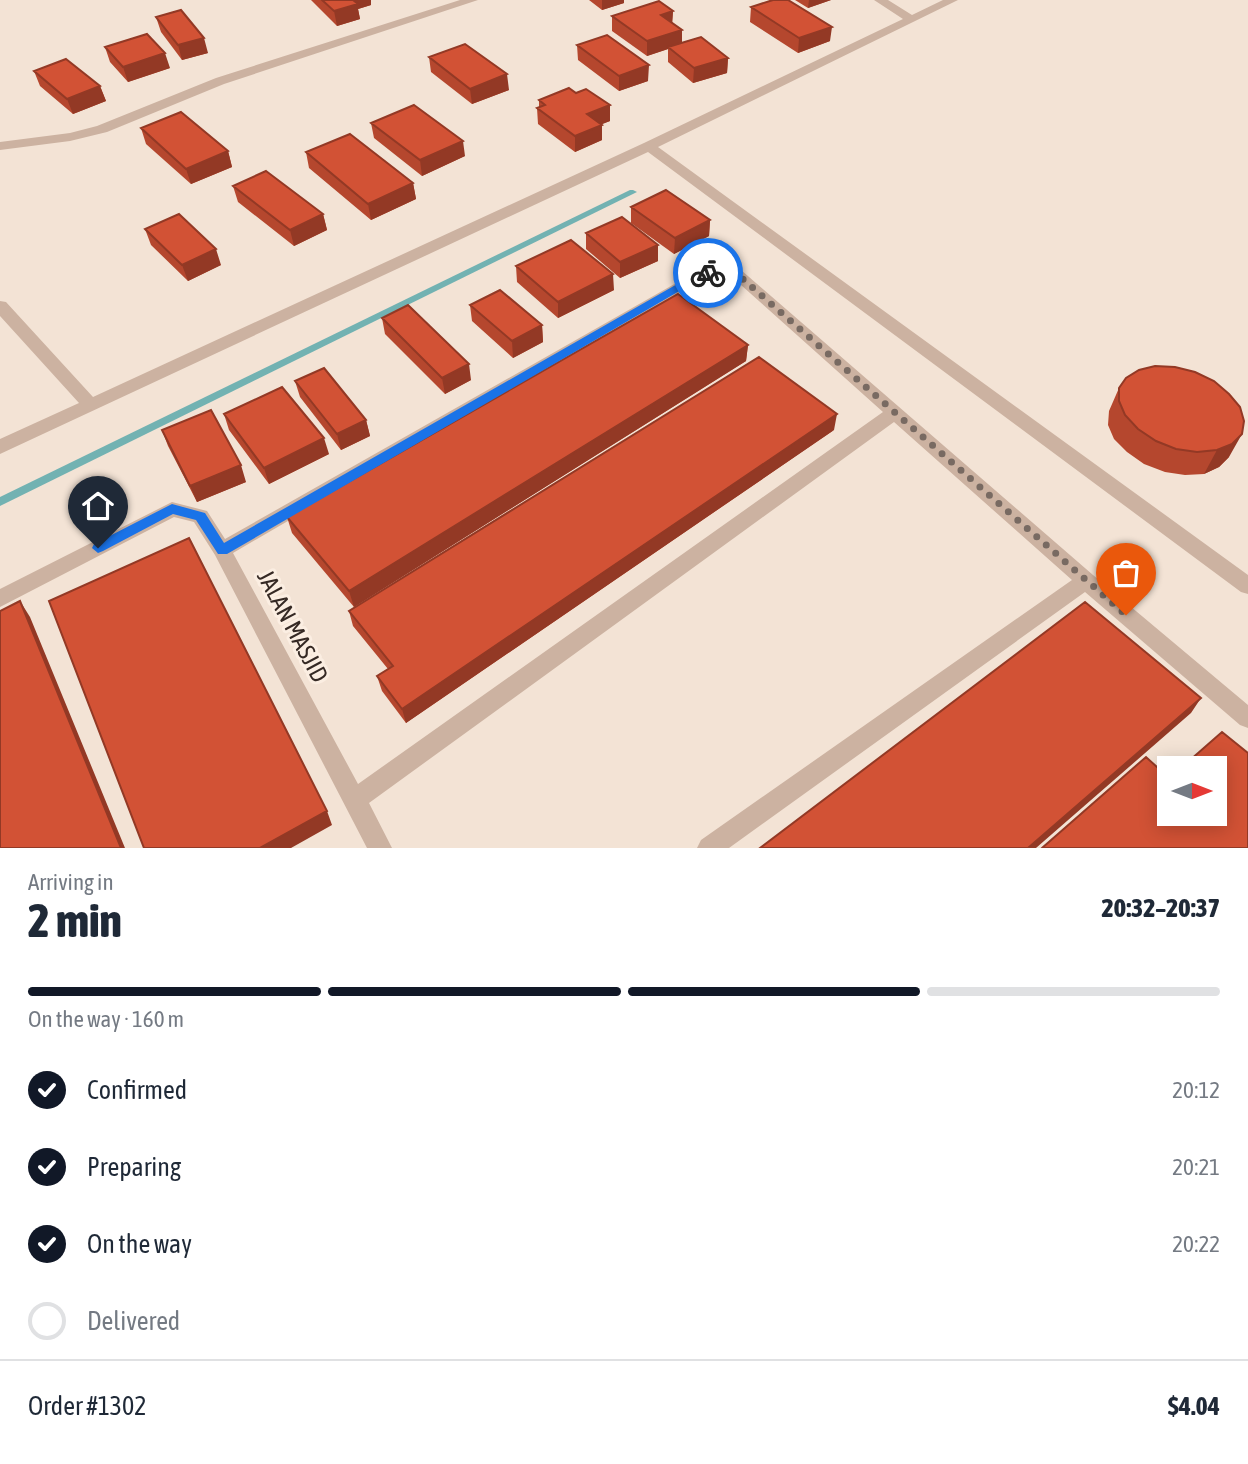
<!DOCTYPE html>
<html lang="en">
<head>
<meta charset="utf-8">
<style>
	body { margin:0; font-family:"Asap Condensed",sans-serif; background:#f2f2f3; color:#1f2937; height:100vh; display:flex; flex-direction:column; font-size:26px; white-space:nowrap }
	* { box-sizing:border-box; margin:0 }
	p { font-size:23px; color:#747a83 }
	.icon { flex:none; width:38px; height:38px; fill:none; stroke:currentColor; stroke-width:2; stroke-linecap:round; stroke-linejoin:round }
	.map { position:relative; height:848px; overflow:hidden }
	.side { display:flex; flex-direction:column; background:#fff; flex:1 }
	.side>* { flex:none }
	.needle { width:46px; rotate:90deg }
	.tools { position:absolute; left:1157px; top:756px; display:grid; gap:14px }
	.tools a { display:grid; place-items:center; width:70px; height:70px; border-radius:0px; background:#fff; box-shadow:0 4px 18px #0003; font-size:35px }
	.pin { position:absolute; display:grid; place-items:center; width:60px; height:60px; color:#fff; margin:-72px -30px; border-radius:50% 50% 50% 0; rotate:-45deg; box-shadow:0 0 7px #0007 }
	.pin .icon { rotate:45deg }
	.courier { position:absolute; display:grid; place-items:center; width:70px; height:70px; margin:-35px; border:5px solid #1a73e8; border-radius:50%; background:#fff; color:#222; box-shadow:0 2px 9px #0007 }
	.headline em { font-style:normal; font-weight:800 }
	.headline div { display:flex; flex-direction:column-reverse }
	.headline { display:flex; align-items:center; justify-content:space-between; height:119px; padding:0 28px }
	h1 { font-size:46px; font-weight:800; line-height:52px }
	.bar { display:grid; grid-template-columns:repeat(4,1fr); gap:10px 7px; align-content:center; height:84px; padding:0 28px }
	.bar i { height:9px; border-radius:5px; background:#e0e1e3 }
	.bar .on { background:#111827 }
	.bar p { grid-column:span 4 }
	.line { display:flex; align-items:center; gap:18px; padding:0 28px; border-top:2px solid #e0e1e3 }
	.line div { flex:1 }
	ol { padding:0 28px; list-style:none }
	li { display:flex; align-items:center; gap:21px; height:77px }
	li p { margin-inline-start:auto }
	li .icon { padding:7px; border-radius:50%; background:#111827; color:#fff; stroke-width:4 }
	li:last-child { color:#747a83 }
	li i { width:38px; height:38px; border:4px solid #e0e1e3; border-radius:50% }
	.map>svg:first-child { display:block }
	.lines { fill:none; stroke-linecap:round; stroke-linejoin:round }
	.stream { fill:#72b2b2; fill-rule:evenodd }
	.minor { fill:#ccb2a1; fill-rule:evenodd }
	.wall { fill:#b5472e }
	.shaded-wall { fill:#933925 }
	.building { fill:#d25235; stroke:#933925; stroke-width:2 }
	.route { fill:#1a73e8 }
	.done { stroke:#786a62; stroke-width:7; stroke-dasharray:0 12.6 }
	.labels { text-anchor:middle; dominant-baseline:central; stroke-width:6; stroke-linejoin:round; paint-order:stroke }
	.street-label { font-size:24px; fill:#352924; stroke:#fbeee2 }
</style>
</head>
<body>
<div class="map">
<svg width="1248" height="848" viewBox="0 0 1248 848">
	<rect width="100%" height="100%" fill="#f3e3d5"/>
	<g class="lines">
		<path class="stream" d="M630,190H633L637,192L0,506V497Z"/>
		<path class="minor" d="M460,0H478L224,84L107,132L70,141L0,150V142L70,133L97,126L216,78Z
			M874,0H888L912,15L943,0H958L658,147L1248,575V594L1241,592L648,152L0,454V439L79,403L0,316V301L6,302L93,397L644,143L903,19Z
			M715,266L741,270L1093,575L1248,705V728L1240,725L1085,592L729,848H697L701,840L1072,580L894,422L369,803L392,848H367L215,555L194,522L174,517L0,607V589L172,502L207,511L225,539L692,274ZM716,276L732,277L883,412L358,784L233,553L702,280Z"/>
	</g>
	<path class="wall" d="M311,0H371V5L358,9L360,19L337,26Z
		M589,0H624V3L602,10Z
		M795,0H831L808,8Z
		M751,7L830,41L798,53L750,22Z
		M673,11L672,23L682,30V43L728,58L727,73L693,83L668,62V49L647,56L612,31V16Z
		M156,17L208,53L182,60L161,32Z
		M577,45L648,81L619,91L578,60Z
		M105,47L170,68L128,82L110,62Z
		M429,57L509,90L472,104L431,72Z
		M34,71L100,86L106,101L73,114L40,86Z
		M539,100L610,105V121L601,124L602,140L575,152L538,124L537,108L539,107Z
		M371,123L465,156L422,176L374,138Z
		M141,128L228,151L232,167L191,184L146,144Z
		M306,152L413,183L416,199L371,220L309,168Z
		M233,186L323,214L327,230L294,246L238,202Z
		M631,207L710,220L709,236L674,254L631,223Z
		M145,229L221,265L188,281L151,245Z
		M586,233L658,261L620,278L586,249Z
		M516,266L614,290L558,318L517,282Z
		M470,305L542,325L543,342L513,358L472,321Z
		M382,318L471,380L445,394L385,334Z
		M748,345L746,361L354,607L292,533L287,517Z
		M295,381L366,420L370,436L341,450L300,397Z
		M1119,388L1229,457L1219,467L1204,474L1185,475L1165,472L1144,464L1127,452L1114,439L1108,425L1109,411Z
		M224,414L329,454L269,484L229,430Z
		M162,430L246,482L197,502L168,446Z
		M834,430L406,723L382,691L377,676L388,669L353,626L349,611Z"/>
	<path class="shaded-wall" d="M349,0H371V5L358,9L360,19L337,26L334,11Z
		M602,0H624V3L602,10Z
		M809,0H831L808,8Z
		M673,11L672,26L661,15Z
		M832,27L830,41L798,53L799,38Z
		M682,30V44L668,47V49L647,56V41Z
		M204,38L208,53L182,60L178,45Z
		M165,53L170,68L128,82L123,67Z
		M728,58L727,73L693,83L694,68Z
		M649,65L648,81L619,91V76Z
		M507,74L509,90L472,104L470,89Z
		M100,86L106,101L73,114L67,99Z
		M610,105V121L588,130L587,114Z
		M602,125V140L575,152V136Z
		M463,141L465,156L422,176L420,160Z
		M228,151L232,167L191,184L186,169Z
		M413,183L416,199L371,220L368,204Z
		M323,214L327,230L294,246L290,230Z
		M710,220L709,236L674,254L675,238Z
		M658,245V261L620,278V262Z
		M216,249L221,265L188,281L182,265Z
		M613,274L614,290L558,318V302Z
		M542,325L543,342L513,358L512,341Z
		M748,345L746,361L354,607L349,591Z
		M469,364L471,380L445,394L442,378Z
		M837,414L834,430L406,723L402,709Z
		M366,420L370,436L341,450L337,434Z
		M1242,434L1229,457L1219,467L1204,474L1217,450Z
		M324,438L329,454L269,484L264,468Z
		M241,465L246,482L197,502L190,486Z
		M20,601L30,617L125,848H121Z
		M1201,698L1191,713L1036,848H1028Z
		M327,811L332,825L291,848H260Z"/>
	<path class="building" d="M322,0H353L358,4L334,11Z
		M773,0H788L832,27L799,38L751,7Z
		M659,1L673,11L661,15L682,30L647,41L612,16Z
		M181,10L204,38L178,45L156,17Z
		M147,34L165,53L123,67L105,47Z
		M607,35L649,65L619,76L577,45Z
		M701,37L728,58L694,68L668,47Z
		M465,44L507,74L470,89L429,57Z
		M66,59L100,86L67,99L34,71Z
		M569,88L576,93L586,89L610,105L587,114L602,125L575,136L537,108L545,105L539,100Z
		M414,105L463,141L420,160L371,123Z
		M181,112L228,151L186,169L141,128Z
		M350,134L413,183L368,204L306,152Z
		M266,171L323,214L290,230L233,186Z
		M666,190L710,220L675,238L631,207Z
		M179,214L216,249L182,265L145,229Z
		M622,217L658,245L620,262L586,233Z
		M571,240L613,274L558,302L516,266Z
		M500,290L542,325L512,341L470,305Z
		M678,294L748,345L349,591L287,517Z
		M408,305L469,364L442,378L382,318Z
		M759,357L837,414L402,709L377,676L393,666L349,611Z
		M1155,366L1175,367L1195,372L1214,381L1229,394L1240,407L1244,421L1242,434L1232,444L1217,450L1197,452L1176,449L1156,441L1138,429L1125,415L1119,401V388L1126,378L1139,370Z
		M324,368L366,420L337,434L295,381Z
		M282,387L324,438L264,468L224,414Z
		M211,410L241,465L190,486L162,430Z
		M189,538L327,811L260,848H144L49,601Z
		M20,601L121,848H0V611Z
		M1085,602L1201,698L1028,848H760Z
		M1222,732L1248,753V848H1042L1146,757L1169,778V814H1214V768H1181Z"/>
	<path class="route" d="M708,270L711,271V276L700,279L227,554H218L196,520L173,514L103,551L98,553L92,548L94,544L172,504L205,513L224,543L693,275Z"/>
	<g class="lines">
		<path class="done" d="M708,273L715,271L736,273L1126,615"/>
	</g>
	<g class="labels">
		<g class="street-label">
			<text transform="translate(293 626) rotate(62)">JALAN MASJID</text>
		</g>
	</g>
</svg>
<div class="tools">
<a><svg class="needle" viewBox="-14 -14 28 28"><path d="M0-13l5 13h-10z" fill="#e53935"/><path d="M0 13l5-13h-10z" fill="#747a83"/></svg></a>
</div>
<div class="pin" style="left:1126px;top:615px;background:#ea580c"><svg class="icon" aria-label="bag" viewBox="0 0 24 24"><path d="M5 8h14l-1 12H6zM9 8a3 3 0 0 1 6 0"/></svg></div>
<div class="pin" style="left:98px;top:548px;background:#1f2937"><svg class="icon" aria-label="home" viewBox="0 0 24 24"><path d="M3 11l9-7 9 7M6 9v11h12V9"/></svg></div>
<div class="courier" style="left:708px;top:273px"><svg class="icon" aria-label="bike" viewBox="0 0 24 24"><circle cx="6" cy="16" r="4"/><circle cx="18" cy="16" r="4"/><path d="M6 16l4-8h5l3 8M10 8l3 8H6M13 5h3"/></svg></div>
</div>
<section class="side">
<div class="headline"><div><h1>2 min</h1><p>Arriving in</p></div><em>20:32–20:37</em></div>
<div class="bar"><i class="on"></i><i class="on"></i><i class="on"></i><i></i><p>On the way · 160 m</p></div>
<ol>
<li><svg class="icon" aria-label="check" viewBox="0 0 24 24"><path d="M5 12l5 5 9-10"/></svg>Confirmed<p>20:12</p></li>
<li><svg class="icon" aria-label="check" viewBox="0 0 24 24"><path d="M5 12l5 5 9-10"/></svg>Preparing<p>20:21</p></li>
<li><svg class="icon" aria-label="check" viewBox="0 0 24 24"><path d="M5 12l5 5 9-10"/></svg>On the way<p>20:22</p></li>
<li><i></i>Delivered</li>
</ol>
<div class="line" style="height:91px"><div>Order #1302</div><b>$4.04</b></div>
</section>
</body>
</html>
